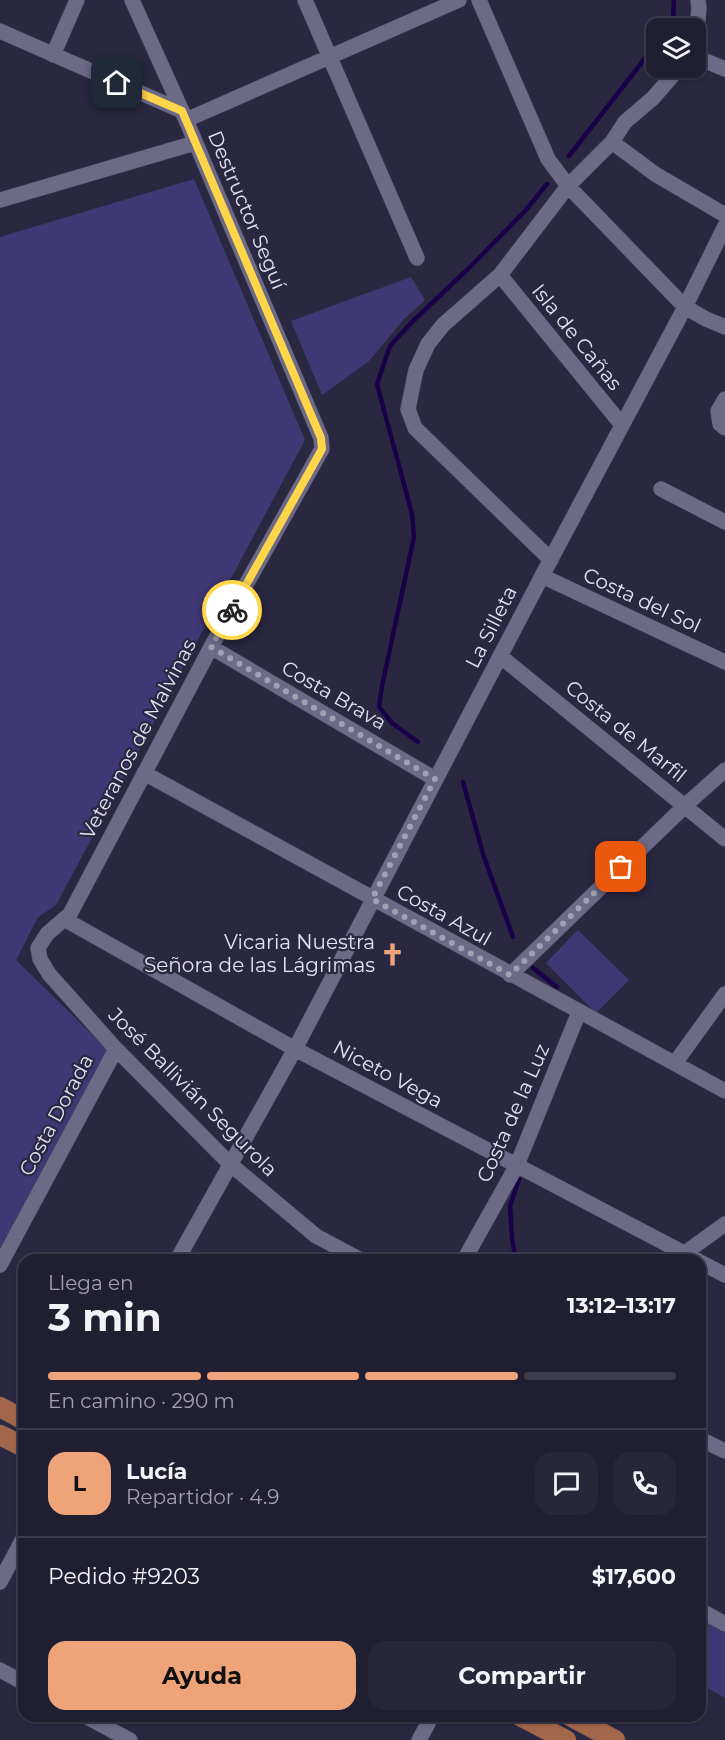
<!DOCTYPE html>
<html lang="es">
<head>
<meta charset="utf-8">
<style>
	body { margin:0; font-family:Montserrat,sans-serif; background:#282739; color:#f1f3f6; height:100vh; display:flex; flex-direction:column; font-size:22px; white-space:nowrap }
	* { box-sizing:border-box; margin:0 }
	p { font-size:20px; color:#a2a2ab }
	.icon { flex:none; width:33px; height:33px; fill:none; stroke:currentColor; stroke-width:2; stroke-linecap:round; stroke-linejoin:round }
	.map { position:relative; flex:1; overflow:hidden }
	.details { position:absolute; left:18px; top:1254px; width:688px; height:468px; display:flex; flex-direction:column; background:#201e31; border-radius:18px; box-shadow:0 2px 4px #0004,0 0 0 2px #3d3c4d }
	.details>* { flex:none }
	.buttons { position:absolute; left:646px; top:18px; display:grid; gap:12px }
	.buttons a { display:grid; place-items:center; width:60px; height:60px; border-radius:12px; background:#201e31; box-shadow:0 2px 4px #0004,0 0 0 2px #3d3c4d; font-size:30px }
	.pin { position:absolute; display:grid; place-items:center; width:51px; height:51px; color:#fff; margin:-26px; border-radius:12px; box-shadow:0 3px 9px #0006 }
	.courier { position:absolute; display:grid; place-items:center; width:60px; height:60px; margin:-30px; border:4px solid #ffd54a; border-radius:50%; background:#fff; color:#222; box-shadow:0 2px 8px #0007 }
	.overview em { font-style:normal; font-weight:700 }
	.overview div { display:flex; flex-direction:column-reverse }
	.overview { display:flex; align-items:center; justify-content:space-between; height:102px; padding:0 30px }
	h1 { font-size:39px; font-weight:700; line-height:45px }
	.bar { display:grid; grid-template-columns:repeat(4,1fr); gap:9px 6px; align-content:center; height:72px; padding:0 30px }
	.bar i { height:8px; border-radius:4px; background:#3d3c4d }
	.bar .selected { background:#efa378 }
	.bar p { grid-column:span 4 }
	.line { display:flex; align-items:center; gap:15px; padding:0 30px; border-top:2px solid #3d3c4d }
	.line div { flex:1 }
	.round { display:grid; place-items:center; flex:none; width:63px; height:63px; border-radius:18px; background:#282739 }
	.cta { display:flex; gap:12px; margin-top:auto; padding:12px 30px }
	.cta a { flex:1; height:69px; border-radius:18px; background:#efa378; color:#111; font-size:24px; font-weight:700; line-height:69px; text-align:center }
	.cta a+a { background:#282739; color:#f1f3f6 }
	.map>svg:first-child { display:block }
	.green { fill:#403875 }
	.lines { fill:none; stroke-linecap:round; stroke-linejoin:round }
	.stream { stroke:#190048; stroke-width:4.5 }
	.minor-casing { stroke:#454358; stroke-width:16 }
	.major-casing { stroke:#454358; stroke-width:21 }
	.minor { stroke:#6c6a87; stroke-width:15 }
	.major { stroke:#a2664a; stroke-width:20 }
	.done { stroke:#a2a1b4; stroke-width:6; stroke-dasharray:0 10.8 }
	.route { stroke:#ffd54a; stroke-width:8 }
	.labels { text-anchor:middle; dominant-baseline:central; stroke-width:4.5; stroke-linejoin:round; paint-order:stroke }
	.street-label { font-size:20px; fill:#e3e2f2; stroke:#2a2841 }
	.poi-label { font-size:20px; fill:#e3e2f2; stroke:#2a2841; text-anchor:end }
</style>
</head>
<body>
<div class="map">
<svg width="725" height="1740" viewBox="0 0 725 1740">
	<rect width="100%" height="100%" fill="#2a2841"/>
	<path class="green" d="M194,179L305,440L56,905L38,917L16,960L108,1050L0,1249V237Z
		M411,277L425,300L404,319L369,361L322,395L291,321Z
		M578,930L629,980L596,1013L546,963Z
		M700,1617L725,1630V1698L701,1684Z"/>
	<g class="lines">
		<path class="stream" d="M668,28L673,19L674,0
			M569,156L657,43
			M418,742L392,723L379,707L382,686L414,537L412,514L377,384L390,346L411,323L469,268L525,211L547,184
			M463,782L484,857L513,937
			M533,968L557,987
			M516,1260L512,1239L510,1206L519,1179"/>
		<defs>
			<path id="minor" d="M132,0L186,120L321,438L322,449L211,647L70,914L47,934L38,948L40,959L49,974L116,1049L230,1164L316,1236L361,1260
				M305,0L417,258
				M479,0L548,159L568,186L685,307L706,319L725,327
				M0,31L182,111
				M696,41L699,8L698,0
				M53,55L77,0
				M696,57L725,69
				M186,120L459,0
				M612,142L655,174L725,215
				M0,200L195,143
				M500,275L622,425
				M725,399L718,411L720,424L725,428
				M661,489L725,522
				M551,560L415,428L408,409L416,370L428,344L443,325L500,275L568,186L612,142L625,122L653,98L679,68
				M542,576L725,662
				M211,647L435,779
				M500,656L725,839
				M144,773L725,1091
				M64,919L295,1049L697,1260
				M510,975L689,802L725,770
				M675,1063L725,994
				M678,1258L725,1224
				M177,1260L295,1049L542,576L685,307L725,226
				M464,1260L517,1165L579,1012
				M700,1262L725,1275
				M0,1265L116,1049
				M700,1439L725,1451
				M0,1582L24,1537
				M700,1610L725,1624
				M0,1670L24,1683
				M85,1716L130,1740
				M419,1740L432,1716"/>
			<path id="major" d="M0,1407L24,1420
				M0,1435L24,1447
				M520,1716L566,1740
				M570,1716L615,1740"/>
		</defs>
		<use href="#minor" class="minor-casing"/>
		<use href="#major" class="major-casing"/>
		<use href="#minor" class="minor"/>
		<use href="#major" class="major"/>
	</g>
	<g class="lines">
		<path class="done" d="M232,610L211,647L435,779L372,899L510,975L621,867"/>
		<path class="route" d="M117,83L182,111L321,438L322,449L232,610"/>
	</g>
	<defs>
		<symbol id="church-bare" viewBox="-9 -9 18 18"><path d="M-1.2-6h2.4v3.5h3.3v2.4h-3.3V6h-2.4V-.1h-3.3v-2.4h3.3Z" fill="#efa378" stroke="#2a2841" stroke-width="2.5" paint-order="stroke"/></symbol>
	</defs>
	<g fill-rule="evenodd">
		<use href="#church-bare" x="376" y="938" width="33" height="33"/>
	</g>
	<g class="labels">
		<g class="street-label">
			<text transform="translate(247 210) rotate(67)">Destructor Seguí</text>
			<text transform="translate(577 337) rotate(51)">Isla de Cañas</text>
			<text transform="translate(642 600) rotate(25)">Costa del Sol</text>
			<text transform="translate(491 627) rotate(-63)">La Silleta</text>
			<text transform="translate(334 695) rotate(30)">Costa Brava</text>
			<text transform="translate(626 731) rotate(39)">Costa de Marfil</text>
			<text transform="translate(138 739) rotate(-62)">Veteranos de Malvinas</text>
			<text transform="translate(444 915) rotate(29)">Costa Azul</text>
			<text transform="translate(388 1074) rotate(28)">Niceto Vega</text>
			<text transform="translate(193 1092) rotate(45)">José Ballivián Segurola</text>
			<text transform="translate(513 1113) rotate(-66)">Costa de la Luz</text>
			<text transform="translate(56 1115) rotate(-62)">Costa Dorada</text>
		</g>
		<g class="poi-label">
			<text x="375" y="942">Vicaria Nuestra<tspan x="375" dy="23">Señora de las Lágrimas</tspan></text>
		</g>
	</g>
</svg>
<div class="buttons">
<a><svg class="icon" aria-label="layers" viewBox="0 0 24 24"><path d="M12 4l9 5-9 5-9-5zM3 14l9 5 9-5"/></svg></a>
</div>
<div class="pin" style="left:621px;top:867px;background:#ea580c"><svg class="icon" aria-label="bag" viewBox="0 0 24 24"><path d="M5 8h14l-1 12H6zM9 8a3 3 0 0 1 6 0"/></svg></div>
<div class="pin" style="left:117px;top:83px;background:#1f2937"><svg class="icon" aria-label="home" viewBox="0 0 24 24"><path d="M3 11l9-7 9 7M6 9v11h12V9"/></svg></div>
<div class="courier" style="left:232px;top:610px"><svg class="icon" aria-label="bike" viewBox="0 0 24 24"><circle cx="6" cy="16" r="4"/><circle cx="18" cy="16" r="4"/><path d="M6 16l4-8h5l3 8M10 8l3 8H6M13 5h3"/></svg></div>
<section class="details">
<div class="overview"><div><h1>3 min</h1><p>Llega en</p></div><em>13:12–13:17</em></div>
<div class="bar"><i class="selected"></i><i class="selected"></i><i class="selected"></i><i></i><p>En camino · 290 m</p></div>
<div class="line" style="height:108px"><b class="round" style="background:#efa378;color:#111">L</b><div><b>Lucía</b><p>Repartidor · 4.9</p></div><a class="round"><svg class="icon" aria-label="chat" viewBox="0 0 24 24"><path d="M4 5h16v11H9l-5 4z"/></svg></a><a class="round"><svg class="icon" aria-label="phone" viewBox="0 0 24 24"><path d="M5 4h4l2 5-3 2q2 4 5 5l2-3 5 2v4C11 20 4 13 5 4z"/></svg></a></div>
<div class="line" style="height:78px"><div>Pedido #9203</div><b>$17,600</b></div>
<div class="cta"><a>Ayuda</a><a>Compartir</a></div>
</section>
</div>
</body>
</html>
